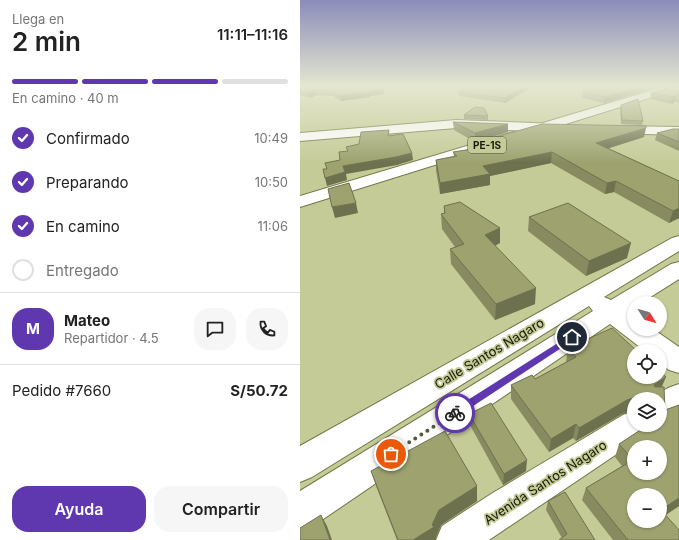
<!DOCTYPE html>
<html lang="es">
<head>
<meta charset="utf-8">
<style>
	body { margin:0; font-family:Inter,sans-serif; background:#f6f6f6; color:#222; height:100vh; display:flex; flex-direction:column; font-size:15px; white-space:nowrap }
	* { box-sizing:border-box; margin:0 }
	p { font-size:13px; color:#767676 }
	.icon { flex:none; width:22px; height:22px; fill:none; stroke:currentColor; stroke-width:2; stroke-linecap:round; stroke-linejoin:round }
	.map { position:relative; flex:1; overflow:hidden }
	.drawer { display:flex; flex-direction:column; background:#fff; width:300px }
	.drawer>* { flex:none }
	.needle { width:26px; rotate:127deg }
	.buttons { position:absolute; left:327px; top:296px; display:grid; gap:8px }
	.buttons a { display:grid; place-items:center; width:40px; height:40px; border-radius:50%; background:#fff; box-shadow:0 1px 3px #0004; font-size:20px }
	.pin { position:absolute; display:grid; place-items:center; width:34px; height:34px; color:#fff; margin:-17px; border:2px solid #fff; border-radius:50%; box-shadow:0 1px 4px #0007 }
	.courier { position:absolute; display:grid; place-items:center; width:40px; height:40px; margin:-20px; border:3px solid #5f38b0; border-radius:50%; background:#fff; color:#222; box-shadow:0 1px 5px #0007 }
	.overview em { font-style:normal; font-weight:600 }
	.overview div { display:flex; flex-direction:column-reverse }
	.overview { display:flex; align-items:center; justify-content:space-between; height:68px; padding:0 12px }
	h1 { font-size:26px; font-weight:600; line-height:30px }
	.bar { display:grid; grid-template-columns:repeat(4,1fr); gap:6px 4px; align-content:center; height:48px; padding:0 12px }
	.bar i { height:5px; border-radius:3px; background:#e0e0e0 }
	.bar .selected { background:#5f38b0 }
	.bar p { grid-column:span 4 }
	.line { display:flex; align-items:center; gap:10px; padding:0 12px; border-top:1px solid #e0e0e0 }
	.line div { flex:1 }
	.round { display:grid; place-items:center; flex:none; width:42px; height:42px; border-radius:16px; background:#f6f6f6 }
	ol { padding:0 12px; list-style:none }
	li { display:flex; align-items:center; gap:12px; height:44px }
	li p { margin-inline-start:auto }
	li .icon { padding:4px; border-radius:50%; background:#5f38b0; color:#fff; stroke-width:4 }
	li:last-child { color:#767676 }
	li i { width:22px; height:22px; border:2px solid #e0e0e0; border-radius:50% }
	.action { display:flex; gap:8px; margin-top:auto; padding:8px 12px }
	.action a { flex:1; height:46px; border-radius:16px; background:#5f38b0; color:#fff; font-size:16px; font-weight:600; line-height:46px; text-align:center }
	.action a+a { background:#f6f6f6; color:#222 }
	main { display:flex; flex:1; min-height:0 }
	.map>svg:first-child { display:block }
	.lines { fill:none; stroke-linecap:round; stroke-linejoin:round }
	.minor-casing { stroke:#717645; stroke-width:2 }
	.trunk-casing { stroke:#717645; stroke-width:2 }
	.minor { fill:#fff; fill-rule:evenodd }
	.trunk { fill:#fff; fill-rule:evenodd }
	.wall { fill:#878b5f }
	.shaded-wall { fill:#6e714e }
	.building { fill:#9da26f; stroke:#6e714e; fill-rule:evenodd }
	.route { fill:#5f38b0 }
	.done { stroke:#555839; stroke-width:4; stroke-dasharray:0 7.2 }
	.labels { text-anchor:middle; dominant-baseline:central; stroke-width:3.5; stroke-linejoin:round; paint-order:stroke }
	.shield { fill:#c5cb97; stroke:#4c4f32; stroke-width:1 }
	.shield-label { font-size:10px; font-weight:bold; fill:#181a06 }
	.near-street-label { font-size:13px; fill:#181a06; stroke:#c5cb97 }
</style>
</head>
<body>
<main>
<section class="drawer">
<div class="overview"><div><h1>2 min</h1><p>Llega en</p></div><em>11:11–11:16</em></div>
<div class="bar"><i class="selected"></i><i class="selected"></i><i class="selected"></i><i></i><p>En camino · 40 m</p></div>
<ol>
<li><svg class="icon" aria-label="check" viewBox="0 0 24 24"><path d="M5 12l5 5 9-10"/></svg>Confirmado<p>10:49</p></li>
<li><svg class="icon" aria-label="check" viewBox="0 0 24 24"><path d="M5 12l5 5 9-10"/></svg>Preparando<p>10:50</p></li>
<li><svg class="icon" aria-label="check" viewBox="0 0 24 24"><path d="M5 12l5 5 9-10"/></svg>En camino<p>11:06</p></li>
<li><i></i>Entregado</li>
</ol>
<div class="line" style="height:72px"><b class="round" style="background:#5f38b0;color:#fff">M</b><div><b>Mateo</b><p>Repartidor · 4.5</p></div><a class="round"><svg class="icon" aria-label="chat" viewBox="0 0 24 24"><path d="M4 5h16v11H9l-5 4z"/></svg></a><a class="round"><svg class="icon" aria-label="phone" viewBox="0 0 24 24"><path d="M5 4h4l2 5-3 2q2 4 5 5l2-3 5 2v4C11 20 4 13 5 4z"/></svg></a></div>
<div class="line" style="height:52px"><div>Pedido #7660</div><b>S/50.72</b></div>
<div class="action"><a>Ayuda</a><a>Compartir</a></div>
</section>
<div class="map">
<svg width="379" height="540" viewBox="0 0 379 540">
	<rect width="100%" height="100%" fill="#c5cb97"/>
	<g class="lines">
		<defs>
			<path id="minor" d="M156,120L258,124L263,125L264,128L263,131L258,132L156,128L0,141V133Z
				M316,126L379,127V135L311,133L310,130L311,127Z
				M379,236V251L304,297L311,300L371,264L379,262V279L341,303H334V308L328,311L334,315V329H353L379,347V373L369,370L360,363V351H345L310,324L13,526L0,532V491L293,311L289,306L12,477L0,482V446L372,238Z
				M379,384V413L371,418L360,422V399H350L368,388Z
				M334,411V425H350L345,435L189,540H136L142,526L191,494L323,415Z"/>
			<path id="trunk" d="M363,87H379L378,89L0,207V196Z"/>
		</defs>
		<use href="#minor" class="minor-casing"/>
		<use href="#trunk" class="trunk-casing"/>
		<use href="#minor" class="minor"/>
		<use href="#trunk" class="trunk"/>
	</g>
	<path class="wall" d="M0,87L83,88L84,94L70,96V97L41,101L33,96L17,95L10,98L0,95Z
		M232,87L205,103L159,96L158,92Z
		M284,87H358L304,103L282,98Z
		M379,87V103L375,101L372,104L350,99L351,93Z
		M321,105L343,121L342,125L321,124L320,109Z
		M164,115L188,116V120L164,119Z
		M153,122L208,124V132L175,142L154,130Z
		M379,129V151L355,140L357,133Z
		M344,137L308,148L379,181V218L369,223L314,192L305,194L251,163L190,176V185L140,194L136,170V160L154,156L153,152L189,146V139Z
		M144,206L200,228V243L195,246L235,304L195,320L151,264L150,249L155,247L142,229L141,214L144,213Z
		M229,217L327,258L286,276L228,231Z
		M268,348L362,387L365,410L379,405V506L365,515L379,540H313L282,500L286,488L322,466L315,457L319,444L360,425V399H334V410L322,414L276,441L273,438L249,452L211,399V385L235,379L266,362Z
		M169,414L226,471L203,485L170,425Z
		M71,471L177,486V501L141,525L136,537V540H97L76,486Z
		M248,501L295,540L262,538L246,510Z"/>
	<path class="shaded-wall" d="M224,87H232L205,103V98Z
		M339,87H358L304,103L305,97Z
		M83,88L84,94L70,96V97L41,101L40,96Z
		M16,90L17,95L10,98L8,92Z
		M377,95L375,101L372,104L374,97Z
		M208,124V132L175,142V133Z
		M346,128L344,137L294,153L296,143Z
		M252,152L251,163L190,176V185L140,194V183L183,166Z
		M112,153L113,160L97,165L46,174L47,180L27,186L25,178L43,166Z
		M316,181L314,192L305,194L307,183Z
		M56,203L58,213L35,218L32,207Z
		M379,208V218L369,223L373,211Z
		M200,228V243L185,250V235Z
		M331,243L327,258L286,276L289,261Z
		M236,288L235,304L195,320L196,304Z
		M366,377L360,391L349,399L354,385Z
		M338,396L337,399H334L333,410L322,414L276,441L279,428L327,400Z
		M276,424L273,438L249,452L251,439Z
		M227,460L226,471L203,485L204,474Z
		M177,486V501L141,525L136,537V540H113L132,525L139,510Z
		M379,498V506L360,519L361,510Z
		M21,515L27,526L32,540H30Z"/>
	<path class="building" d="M0,87H77L83,88L69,91V92L40,96L32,90H16L8,92L0,90Z
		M164,87H224L205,98L158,92Z
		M284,87H339L305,97L283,91Z
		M371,87H379V96L377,95L374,97L351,93Z
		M338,99L343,121L322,120L321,105Z
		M175,107L184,108L188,116L164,115Z
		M153,122L208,124L175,133Z
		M242,124L346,126V128L296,143L379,181V208L373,211L316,181L307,183L252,152L183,166L190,174L140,183L136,160L157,156L153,152L199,145L189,139Z
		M373,129H379V142L357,133Z
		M89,130L88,136L103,134L112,153L96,157L43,166L45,172L25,178L23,169H27L25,163L40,160L39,152L48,151L46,147L59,144L61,132Z
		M49,183L56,203L32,207L28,189Z
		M160,202L200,228L185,235L236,288L196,304L150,249L164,244L141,214L145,213L144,206Z
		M268,203L331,243L289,261L229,217Z
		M312,328L337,351H334V377H360V372L366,377L354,385L355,387H364L365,410L379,405V498L361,510L379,530V540H328L286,488L333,460L319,444L348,425H360V399H340V397L338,396L327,400L279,428L276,424L251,439L211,385L232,375L235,379L276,357L268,348ZM334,447H360V473H334ZM334,495H360V521H334Z
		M191,403L227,460L204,474L169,414Z
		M145,431L177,486L139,510L132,525L134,527L113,540H98L71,471Z
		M265,492L295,540H259L267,534L248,501Z
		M21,515L30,540H0V528Z"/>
	<linearGradient id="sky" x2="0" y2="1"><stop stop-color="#8b8cba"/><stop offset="0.53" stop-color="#e5e8d0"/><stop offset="1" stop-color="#e5e8d0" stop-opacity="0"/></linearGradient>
	<rect width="379" height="163" fill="url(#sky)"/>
	<path class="route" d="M272,334L275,335V339L158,416H152L150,413L152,410Z"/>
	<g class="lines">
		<path class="done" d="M91,454L155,413"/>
	</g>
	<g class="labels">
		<rect class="shield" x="168" y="137" width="38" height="16" rx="3"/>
		<g class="shield-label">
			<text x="187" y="145">PE-1S</text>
		</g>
		<g class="near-street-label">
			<text transform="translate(189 353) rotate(-31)">Calle Santos Nagaro</text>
			<text transform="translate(245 482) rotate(-33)">Avenida Santos Nagaro</text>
		</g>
	</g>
</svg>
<div class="buttons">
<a><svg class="needle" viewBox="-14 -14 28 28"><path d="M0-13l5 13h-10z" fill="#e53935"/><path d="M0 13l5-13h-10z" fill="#767676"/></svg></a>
<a><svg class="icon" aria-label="locate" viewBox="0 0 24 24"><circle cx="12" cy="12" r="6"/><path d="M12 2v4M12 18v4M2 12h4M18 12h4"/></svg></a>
<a><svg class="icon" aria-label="layers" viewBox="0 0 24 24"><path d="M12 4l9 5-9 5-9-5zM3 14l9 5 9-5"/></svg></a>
<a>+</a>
<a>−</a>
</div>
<div class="pin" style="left:91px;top:454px;background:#ea580c"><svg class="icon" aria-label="bag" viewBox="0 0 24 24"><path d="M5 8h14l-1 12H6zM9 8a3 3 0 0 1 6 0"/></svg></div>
<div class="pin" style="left:272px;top:337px;background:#1f2937"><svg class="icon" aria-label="home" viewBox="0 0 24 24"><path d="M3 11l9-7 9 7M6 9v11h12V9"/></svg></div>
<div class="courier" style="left:155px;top:413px"><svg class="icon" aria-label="bike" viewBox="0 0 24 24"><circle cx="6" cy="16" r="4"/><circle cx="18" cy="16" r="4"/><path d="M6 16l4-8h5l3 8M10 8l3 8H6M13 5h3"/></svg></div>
</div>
</main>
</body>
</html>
